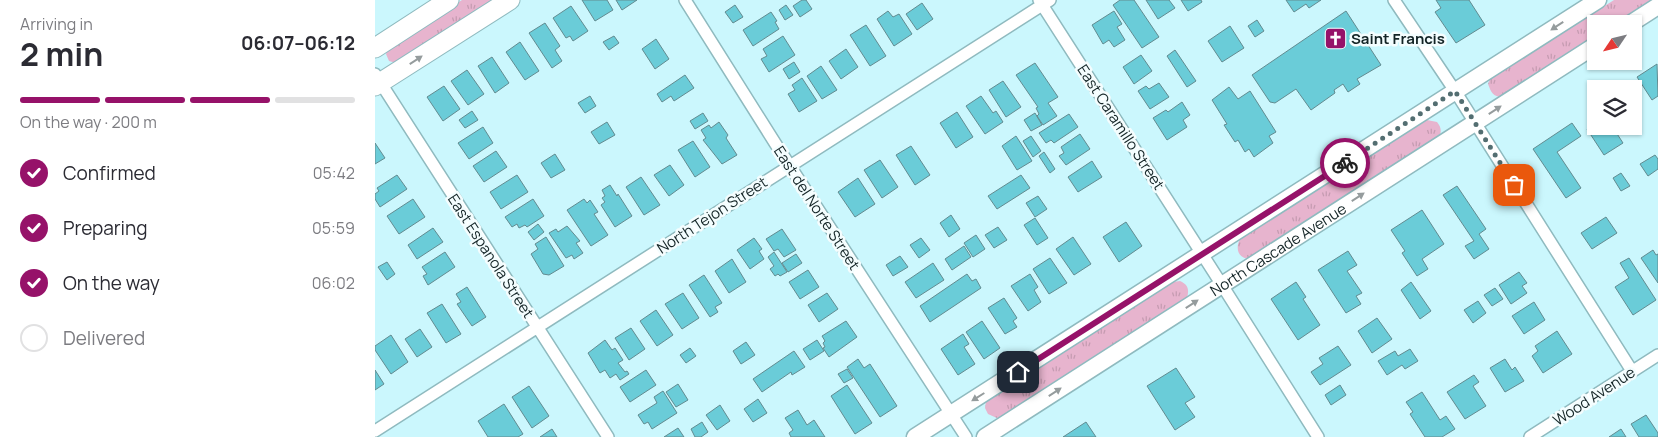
<!DOCTYPE html>
<html lang="en">
<head>
<meta charset="utf-8">
<style>
	body { margin:0; font-family:Manrope,sans-serif; background:#f2f2f3; color:#2b2b33; height:100vh; display:flex; flex-direction:column; font-size:19px; white-space:nowrap }
	* { box-sizing:border-box; margin:0 }
	p { font-size:16px; color:#7c7c81 }
	.icon { flex:none; width:28px; height:28px; fill:none; stroke:currentColor; stroke-width:2; stroke-linecap:round; stroke-linejoin:round }
	.map { position:relative; flex:1; overflow:hidden }
	.panel { display:flex; flex-direction:column; background:#fff; width:375px }
	.panel>* { flex:none }
	.needle { width:32px; rotate:235deg }
	.tools { position:absolute; left:1212px; top:15px; display:grid; gap:10px }
	.tools a { display:grid; place-items:center; width:55px; height:55px; border-radius:0px; background:#fff; box-shadow:0 1px 4px #0004; font-size:25px }
	.pin { position:absolute; display:grid; place-items:center; width:42px; height:42px; color:#fff; margin:-21px; border-radius:10px; box-shadow:0 2px 8px #0006 }
	.courier { position:absolute; display:grid; place-items:center; width:50px; height:50px; margin:-25px; border:4px solid #961269; border-radius:50%; background:#fff; color:#222; box-shadow:0 1px 6px #0007 }
	.head em { font-style:normal; font-weight:700 }
	.head div { display:flex; flex-direction:column-reverse }
	.head { display:flex; align-items:center; justify-content:space-between; height:85px; padding:0 20px }
	h1 { font-size:32px; font-weight:700; line-height:38px }
	.bar { display:grid; grid-template-columns:repeat(4,1fr); gap:8px 5px; align-content:center; height:60px; padding:0 20px }
	.bar i { height:6px; border-radius:4px; background:#e1e1e2 }
	.bar .selected { background:#961269 }
	.bar p { grid-column:span 4 }
	ol { padding:0 20px; list-style:none }
	li { display:flex; align-items:center; gap:15px; height:55px }
	li p { margin-inline-start:auto }
	li .icon { padding:5px; border-radius:50%; background:#961269; color:#fff; stroke-width:4 }
	li:last-child { color:#7c7c81 }
	li i { width:28px; height:28px; border:2px solid #e1e1e2; border-radius:50% }
	main { display:flex; flex:1; min-height:0 }
	.map>svg:first-child { display:block }
	.grass { fill:url(#grass-tufts) }
	.building { fill:#6accd8; stroke:#628b90 }
	.lines { fill:none; stroke-linecap:round; stroke-linejoin:round }
	.street-casing { stroke:#8fbabf; stroke-width:14 }
	.secondary-casing { stroke:#8fbabf; stroke-width:19 }
	.primary-casing { stroke:#8fbabf; stroke-width:21 }
	.street { stroke:#fff; stroke-width:11 }
	.secondary { stroke:#fff; stroke-width:16 }
	.primary { stroke:#fff; stroke-width:19 }
	.oneway { fill:#959c9d }
	.done { stroke:#536e71; stroke-width:5; stroke-dasharray:0 9 }
	.route { stroke:#961269; stroke-width:6 }
	.labels { text-anchor:middle; dominant-baseline:central; stroke-width:5; stroke-linejoin:round; paint-order:stroke }
	.poi-label { font-size:15px; font-weight:bold; fill:#132426; stroke:#f4fdfe; text-anchor:start }
	.street-label { font-size:15px; fill:#132426; stroke:#f4fdfe }
</style>
</head>
<body>
<main>
<section class="panel">
<div class="head"><div><h1>2 min</h1><p>Arriving in</p></div><em>06:07–06:12</em></div>
<div class="bar"><i class="selected"></i><i class="selected"></i><i class="selected"></i><i></i><p>On the way · 200 m</p></div>
<ol>
<li><svg class="icon" aria-label="check" viewBox="0 0 24 24"><path d="M5 12l5 5 9-10"/></svg>Confirmed<p>05:42</p></li>
<li><svg class="icon" aria-label="check" viewBox="0 0 24 24"><path d="M5 12l5 5 9-10"/></svg>Preparing<p>05:59</p></li>
<li><svg class="icon" aria-label="check" viewBox="0 0 24 24"><path d="M5 12l5 5 9-10"/></svg>On the way<p>06:02</p></li>
<li><i></i>Delivered</li>
</ol>
</section>
<div class="map">
<svg width="1283" height="437" viewBox="0 0 1283 437">
	<defs>
		<pattern id="grass-tufts" width="24" height="20" patternUnits="userSpaceOnUse" patternTransform="scale(1.25)"><rect width="24" height="20" fill="#e7b4ce"/><path d="M3 7l-1-3M5 7V3M7 7l1-3M15 17l-1-3M17 17v-4M19 17l1-3" fill="none" stroke="#c59bb1"/></pattern>
	</defs>
	<rect width="100%" height="100%" fill="#cbf7fd"/>
	<path class="grass" d="M87,0H123L21,63L14,61L11,54L14,47Z
		M1239,0H1280L1242,24H1221V37L1127,97C1118,97 1116,92 1113,84L1115,79Z
		M1052,120L1062,122C1066,127 1067,131 1064,137L875,259C863,259 860,248 865,239Z
		M805,281C814,285 814,290 812,298L624,419L613,414L610,408L611,401L798,282Z"/>
	<path class="building" d="M207,0H232L238,10L220,21Z
		M241,0H262L247,10Z
		M427,0H431L437,9L425,17L418,6Z
		M745,0H759L784,37L767,48L738,5Z
		M771,0H794L800,8L783,19Z
		M806,0H826L827,2L813,11Z
		M911,0H946L934,8L931,4L919,12Z
		M1061,0H1094L1110,25L1081,43L1060,12L1066,8Z
		M547,3L558,19L542,30L531,14Z
		M360,5L368,17L358,23L350,12Z
		M411,5L418,15L410,20L404,10Z
		M196,6L213,31L198,41L195,36L191,38L178,18Z
		M513,11L518,17L524,14L537,34L519,46L502,19Z
		M739,11L747,24L742,27L750,40L739,47L734,40L728,44L717,25Z
		M971,11L1006,65L982,79L985,84L973,92L968,84L959,90L960,93L936,110L921,89L900,103L895,102L877,75Z
		M396,12L402,21L400,22L404,29L378,46L368,30Z
		M882,20L889,31L880,37L873,26Z
		M170,23L185,46L180,50L187,61L177,68L154,33Z
		M491,25L511,56L495,66L475,35Z
		M855,26L869,48L847,62L833,41Z
		M239,36L244,43L234,50L228,42Z
		M408,36L420,55L394,72L386,59L392,56L388,49Z
		M281,39L294,59L280,69L267,49Z
		M145,42L164,71L150,80L131,52Z
		M471,49L483,67L466,79L454,61Z
		M800,50L821,81L812,87L792,56Z
		M766,55L777,71L759,84L748,67Z
		M117,57L134,83L120,93L103,66Z
		M419,62L425,72L414,79L408,69Z
		M660,63L683,97L673,103L682,116L668,125L662,116L664,114L661,108L663,107L641,75Z
		M1282,64L1283,96L1277,100L1262,77Z
		M446,66L462,90L447,99L432,76Z
		M92,70L109,94L93,105L76,81Z
		M310,75L319,88L299,101L296,96L287,102L282,94Z
		M427,78L442,101L424,112L413,94L420,90L417,85Z
		M628,81L646,107L631,117L614,90Z
		M784,83L794,97L775,109L763,91L771,86L774,89Z
		M69,86L85,109L68,121L52,97Z
		M854,87L863,99L875,91L901,132L894,136L898,143L879,157L874,149L870,152L863,140L860,142L849,125L852,124L837,100Z
		M215,96L221,106L210,113L203,103Z
		M606,96L618,113L621,111L628,122L610,134L591,106Z
		M807,102L815,115L808,120L812,127L792,140L778,118L791,110L793,112Z
		M97,111L103,120L90,128L84,120Z
		M582,112L598,137L581,148L565,123Z
		M328,113L333,121L320,129L315,121Z
		M660,113L667,125L656,131L649,120Z
		M694,114L703,127L679,143L676,140L671,143L664,133Z
		M232,122L240,135L224,144L216,132Z
		M344,122L353,135L351,138L362,155L347,164L328,140L331,138L326,130L334,125L336,128Z
		M1197,123L1206,136L1182,152L1206,188L1191,198L1158,149Z
		M1221,123V126H1237L1248,143L1229,155L1212,129Z
		M108,127L118,143L94,159L83,143Z
		M705,134L715,149L691,165L684,156L689,153L686,147Z
		M641,136L657,161L642,170L627,146Z
		M656,136L666,151L658,157L648,141Z
		M318,141L335,167L320,177L303,150Z
		M0,143L10,158L0,164Z
		M536,146L555,175L540,185L521,155Z
		M121,151L132,167L109,182L98,166Z
		M669,152L680,169L675,173L664,156Z
		M180,154L190,170L176,178L166,163Z
		M1280,155L1283,159V169L1273,176L1265,164Z
		M505,160L523,187L507,198L489,170Z
		M717,161L727,177L703,192L693,177Z
		M295,165L309,185L294,196L279,175Z
		M1246,173L1255,186L1246,191L1238,178Z
		M22,175L32,189L5,207L0,199V194L4,191L2,188Z
		M142,175L153,192L126,209L115,192Z
		M646,175L655,188L622,209L613,196Z
		M266,177L285,205L269,215L251,187Z
		M483,178L500,204L480,217L463,192Z
		M235,185L242,196L243,194L257,216L240,227L226,205L230,202L227,198L230,196L227,190Z
		M1082,186L1111,229L1104,234L1114,249L1099,259L1090,246L1099,241L1068,195Z
		M663,196L672,209L660,217L651,203Z
		M38,199L50,217L24,234L12,216Z
		M158,199L169,216L152,227L150,225L144,228L142,224L137,227L130,217Z
		M209,199L212,203L215,200L223,212L219,214L233,235L216,246L192,210Z
		M1047,210L1069,244L1047,259L1053,269L1042,276L1027,253L1030,251L1016,230Z
		M576,215L585,229L574,237L565,223Z
		M1231,217L1242,233L1217,249L1206,233Z
		M660,218L673,238L662,245L649,225Z
		M751,222L767,246L744,262L728,237Z
		M163,224L169,232L159,240L153,232Z
		M192,226L205,241L201,243L208,253L199,259L197,255L191,258L174,233L181,229L183,232Z
		M623,227L632,240L619,248L610,235Z
		M58,228L68,242L42,259L33,245Z
		M407,229L421,250L409,257L403,249L399,251L391,239Z
		M601,235L610,249L598,257L589,243Z
		M171,237L189,266L174,275L168,274L156,254L163,249L160,244Z
		M698,237L716,264L699,275L681,249Z
		M379,238L387,249L384,251L389,259L375,269L362,250Z
		M546,238L555,250L544,258L535,245Z
		M589,246L596,257L577,270L570,259Z
		M1278,250L1281,255L1283,254V283L1266,258Z
		M973,251L982,265L972,271L987,293L981,296L986,304L971,313L943,270Z
		M70,252L80,267L53,285L48,276L52,274L47,267Z
		M399,252L412,272L405,276L403,274L400,276L395,269L399,266L393,257Z
		M421,254L427,263L413,272L407,263Z
		M525,256L533,267L518,276L511,265Z
		M675,258L692,283L674,294L658,269Z
		M1254,258L1281,300L1258,315L1240,287L1254,278L1245,263Z
		M357,259L371,282L354,293L340,271Z
		M12,262L20,274L12,280L3,267Z
		M558,263L569,280L541,298L530,282Z
		M433,270L444,287L425,299L414,282Z
		M1144,272L1152,283L1147,286L1152,293L1136,304L1124,285Z
		M592,274L597,281L601,279L606,288L555,322L545,306Z
		M655,274L663,287L659,290L666,302L653,311L636,286Z
		M329,275L347,303L340,307L343,312L335,317L314,285Z
		M921,282L931,297L928,299L945,325L923,340L896,299Z
		M1036,282L1056,311L1045,319L1026,290Z
		M92,287L111,317L97,326L82,304L86,302L81,294Z
		M1120,288L1128,299L1117,306L1109,295Z
		M308,293L324,318L307,329L290,304Z
		M452,293L463,309L444,322L433,305Z
		M629,298L642,318L638,321L642,327L630,334L613,308Z
		M1103,301L1111,313L1098,323L1089,310Z
		M1159,302L1170,320L1149,334L1137,316Z
		M67,304L86,334L71,343L52,313Z
		M281,310L298,335L282,346L265,321Z
		M1002,318L1017,339L997,353L983,331Z
		M471,321L482,337L454,357L448,348L450,347L448,343L450,341L447,336Z
		M607,321L625,348L609,359L591,332Z
		M256,328L270,349L254,360L240,338Z
		M45,329L57,347L42,357L30,339Z
		M1182,331L1197,354L1168,373L1157,356L1163,351L1160,346Z
		M588,334L594,344L589,347L600,364L583,375L566,349Z
		M16,335L33,362L16,374L0,350V346Z
		M230,340L237,350L240,348L248,360L243,363L250,372L252,371L254,374L245,380L241,374L235,378L230,370L225,373L213,353Z
		M442,340L449,351L435,360L428,349Z
		M371,342L380,355L366,364L358,351Z
		M963,346L976,365L945,385L936,372L948,364L944,358Z
		M315,348L321,356L311,363L305,355Z
		M1035,349L1043,361L1030,369L1027,365L1012,375L1003,361L1020,351L1023,356Z
		M419,351L430,367L417,375L416,372L387,392L378,379Z
		M483,359L489,368L495,364L522,406L505,417L472,367Z
		M1130,359L1137,370L1140,367L1149,381L1130,392L1115,368Z
		M801,368L820,397L810,403L820,417L800,430L772,386Z
		M472,369L478,378L469,383L463,374Z
		M0,370L9,384L0,390Z
		M271,370L281,385L255,402L245,387Z
		M1099,375L1104,382L1098,386L1111,406L1090,419L1072,392Z
		M303,384L313,400L301,407L291,392Z
		M472,385L497,423L480,434L456,396Z
		M965,385L971,395L956,405L950,395Z
		M154,386L174,416L157,428L137,397Z
		M288,391L302,413L277,429L273,422L269,424L263,415L282,403L279,397Z
		M1047,392L1065,420L1071,416L1080,429L1067,437H1050L1035,414L1038,412L1031,402Z
		M383,399L392,413L378,422L369,409Z
		M129,404L148,434L143,437H113L103,421Z
		M345,405L355,421L342,430L331,415Z
		M423,410L432,425L439,420L450,437H416L414,433L418,430L410,418Z
		M1271,415L1283,433V437H1264L1256,424Z
		M327,422L333,432L326,437H320L316,429Z
		M711,422L721,437H688Z
		M303,428L309,437H289Z
		M177,429L182,437H165Z
		M1246,429L1251,437H1234Z"/>
	<g class="lines">
		<defs>
			<path id="street" d="M310,0L400,143L591,437
				M664,0L847,285L943,437
				M1019,0L1080,91L1257,371
				M0,74L233,437
				M0,431L675,0
				M1155,437L1283,355"/>
			<g id="secondary">
				<path d="M1255,24L1283,6"/>
				<path d="M540,437L1223,0"/>
				<path id="s1" d="M610,437L1221,45"/>
			</g>
			<path id="primary" d="M0,48L74,0
				M0,86L135,0"/>
		</defs>
		<use href="#street" class="street-casing"/>
		<use href="#secondary" class="secondary-casing"/>
		<use href="#primary" class="primary-casing"/>
		<use href="#street" class="street"/>
		<use href="#secondary" class="secondary"/>
		<use href="#primary" class="primary"/>
	</g>
	<defs><path id="oneway-solid" d="M-6-.8H1V-3.2L6.5 0L1 3.2V.8H-6Z" transform="scale(1.25)"/></defs>
	<g class="oneway">
		<use href="#oneway-solid" transform="translate(1182 26) rotate(147)"/>
		<use href="#oneway-solid" transform="translate(41 60) rotate(-33)"/>
		<use href="#oneway-solid" transform="translate(1120 110) rotate(-33)"/>
		<use href="#oneway-solid" transform="translate(983 197) rotate(-33)"/>
		<use href="#oneway-solid" transform="translate(817 304) rotate(-33)"/>
		<use href="#oneway-solid" transform="translate(680 392) rotate(-33)"/>
		<use href="#oneway-solid" transform="translate(603 397) rotate(148)"/>
	</g>
	<g class="lines">
		<path class="done" d="M970,163L1080,91L1139,185"/>
		<path class="route" d="M643,372L970,163"/>
	</g>
	<defs>
		<symbol id="church-square" viewBox="-11 -11 22 22"><rect x="-9" y="-9" width="18" height="18" rx="4" fill="#961269" stroke="#f4fdfe"/><path d="M-1.2-6h2.4v3.5h3.3v2.4h-3.3V6h-2.4V-.1h-3.3v-2.4h3.3Z" fill="#fff"/></symbol>
	</defs>
	<g fill-rule="evenodd">
		<use href="#church-square" x="948" y="26" width="25" height="25"/>
	</g>
	<g class="labels">
		<g class="poi-label">
			<text x="976" y="38">Saint Francis</text>
		</g>
		<g class="street-label">
			<text transform="translate(746 127) rotate(57)">East Caramillo Street</text>
			<text transform="translate(442 208) rotate(57)">East del Norte Street</text>
			<text transform="translate(337 215) rotate(-33)">North Tejon Street</text>
			<text stroke="none"><textPath href="#s1" startOffset="348">North Cascade Avenue</textPath></text>
			<text transform="translate(116 256) rotate(57)">East Espanola Street</text>
			<text transform="translate(1219 396) rotate(-33)">Wood Avenue</text>
		</g>
	</g>
</svg>
<div class="tools">
<a><svg class="needle" viewBox="-14 -14 28 28"><path d="M0-13l5 13h-10z" fill="#e53935"/><path d="M0 13l5-13h-10z" fill="#7c7c81"/></svg></a>
<a><svg class="icon" aria-label="layers" viewBox="0 0 24 24"><path d="M12 4l9 5-9 5-9-5zM3 14l9 5 9-5"/></svg></a>
</div>
<div class="pin" style="left:1139px;top:185px;background:#ea580c"><svg class="icon" aria-label="bag" viewBox="0 0 24 24"><path d="M5 8h14l-1 12H6zM9 8a3 3 0 0 1 6 0"/></svg></div>
<div class="pin" style="left:643px;top:372px;background:#1f2937"><svg class="icon" aria-label="home" viewBox="0 0 24 24"><path d="M3 11l9-7 9 7M6 9v11h12V9"/></svg></div>
<div class="courier" style="left:970px;top:163px"><svg class="icon" aria-label="bike" viewBox="0 0 24 24"><circle cx="6" cy="16" r="4"/><circle cx="18" cy="16" r="4"/><path d="M6 16l4-8h5l3 8M10 8l3 8H6M13 5h3"/></svg></div>
</div>
</main>
</body>
</html>
